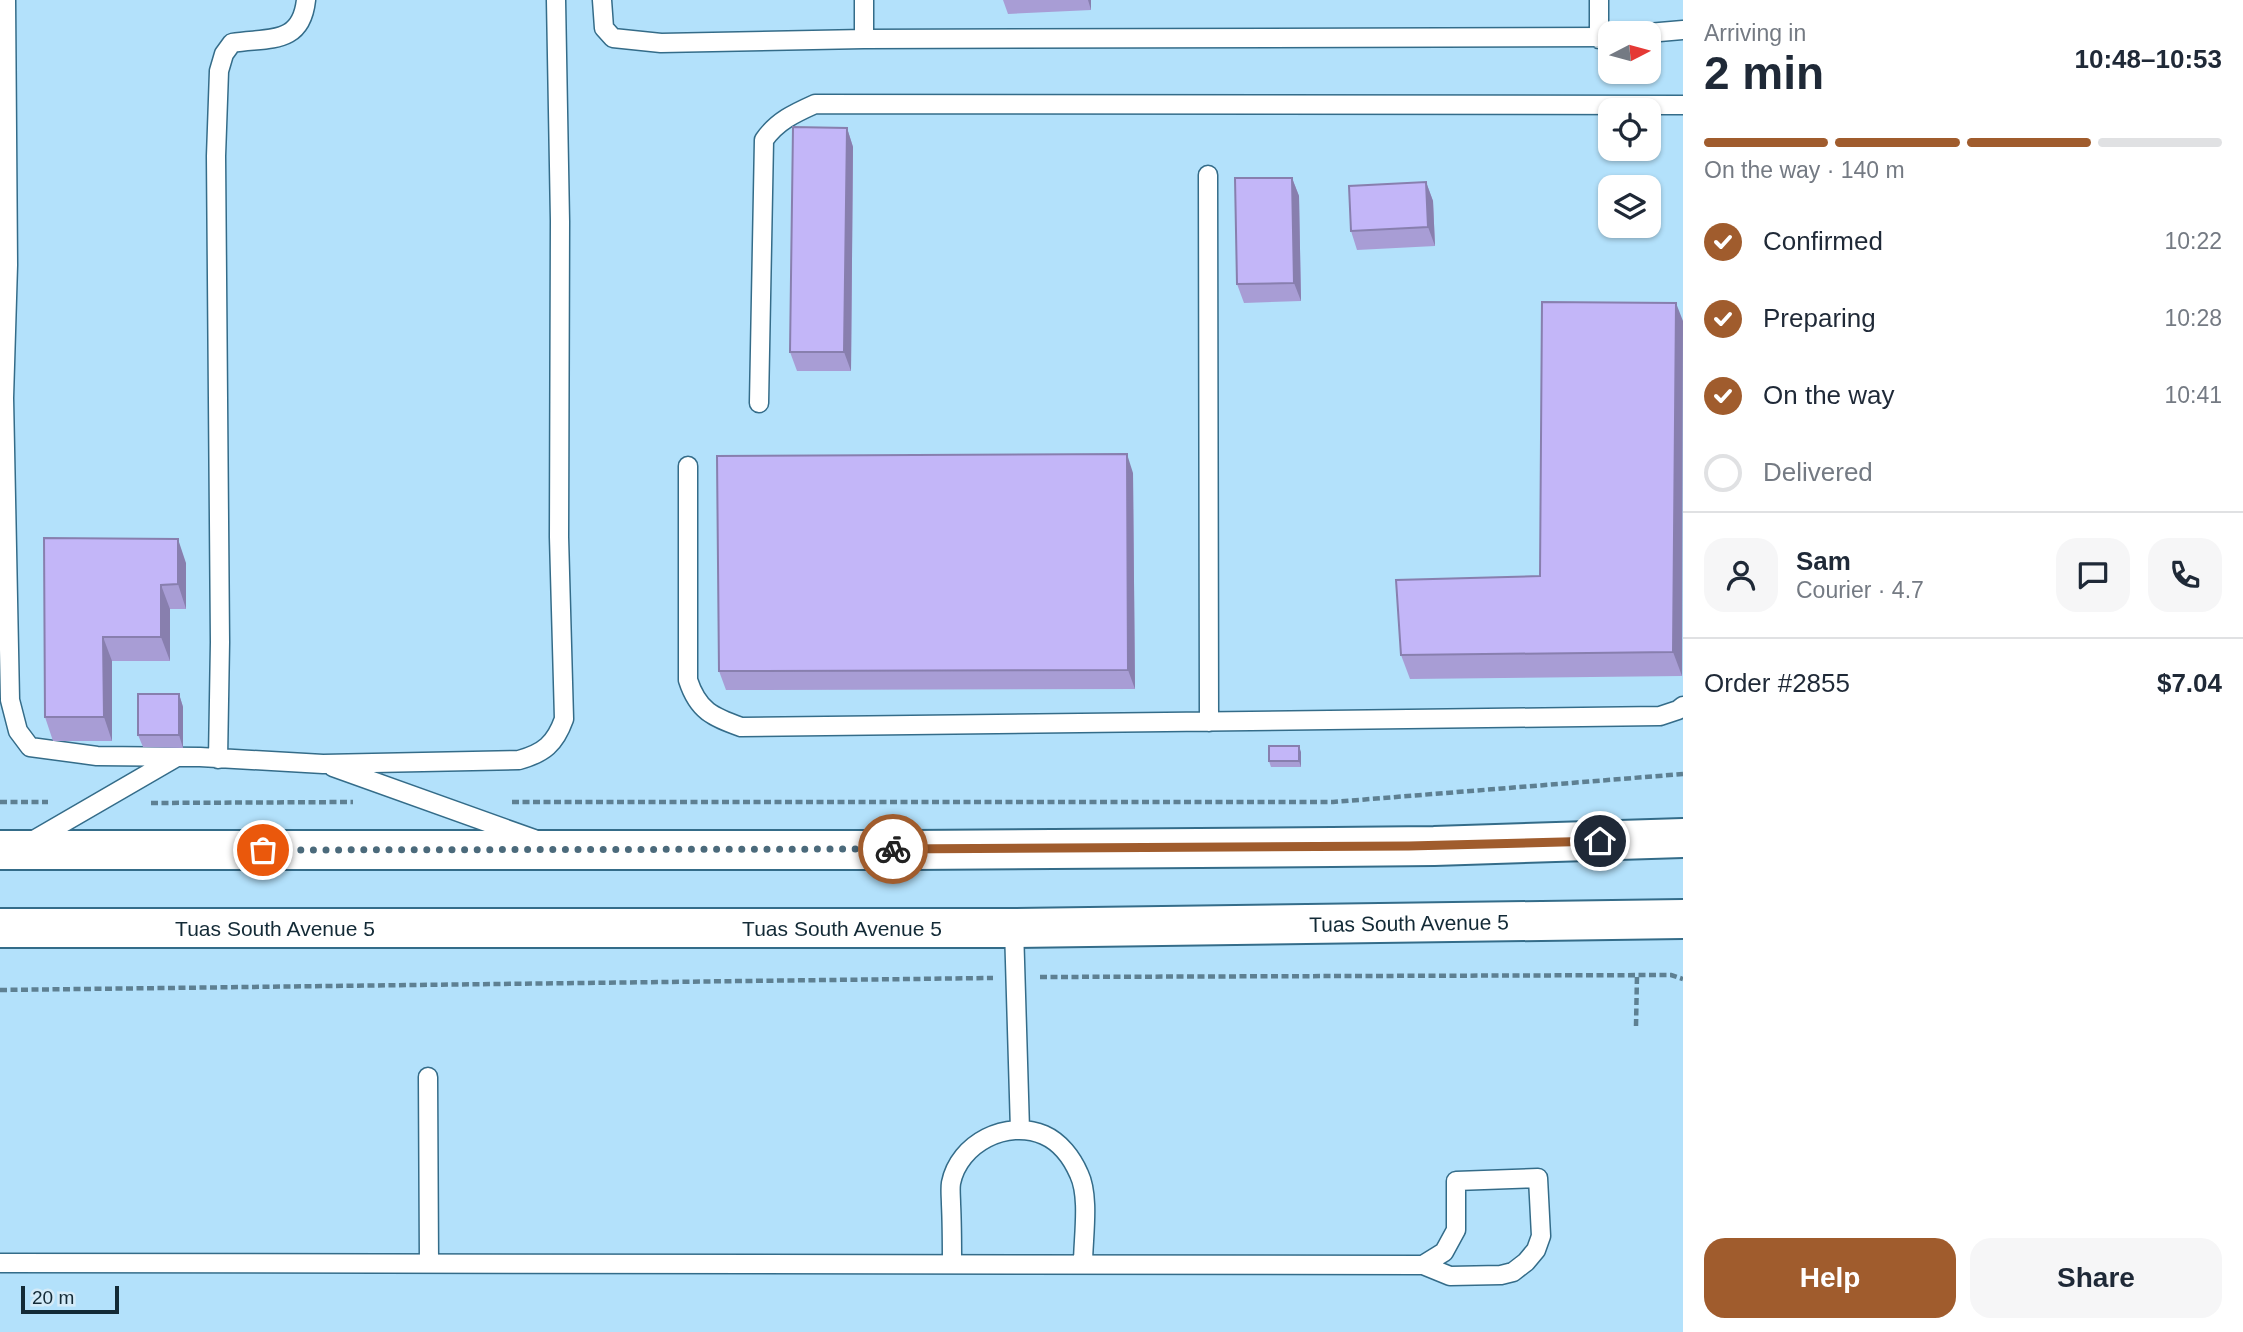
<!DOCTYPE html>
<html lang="en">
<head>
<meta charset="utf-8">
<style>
	body { margin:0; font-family:Arial,sans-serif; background:#f6f6f7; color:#1f2937; height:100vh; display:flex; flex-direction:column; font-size:26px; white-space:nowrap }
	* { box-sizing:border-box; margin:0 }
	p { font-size:23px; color:#747a83 }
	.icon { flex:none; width:38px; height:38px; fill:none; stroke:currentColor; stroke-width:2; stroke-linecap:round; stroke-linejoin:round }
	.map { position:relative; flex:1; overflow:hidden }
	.details { display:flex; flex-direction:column; background:#fff; width:560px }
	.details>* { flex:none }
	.needle { width:46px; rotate:84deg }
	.fabs { position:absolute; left:1598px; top:21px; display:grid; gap:14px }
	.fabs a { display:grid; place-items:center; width:63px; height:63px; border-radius:14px; background:#fff; box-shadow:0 2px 5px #0004; font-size:35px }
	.scale { position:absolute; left:21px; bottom:18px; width:98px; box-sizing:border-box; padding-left:7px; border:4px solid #132a36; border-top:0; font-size:19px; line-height:24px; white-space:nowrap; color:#132a36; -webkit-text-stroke:5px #d4ebf8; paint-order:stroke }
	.pin { position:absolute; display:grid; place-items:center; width:60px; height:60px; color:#fff; margin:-30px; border:4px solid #fff; border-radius:50%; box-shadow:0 2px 7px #0007 }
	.courier { position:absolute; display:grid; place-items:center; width:70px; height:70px; margin:-35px; border:5px solid #a05c2d; border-radius:50%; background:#fff; color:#222; box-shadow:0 2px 9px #0007 }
	.headline em { font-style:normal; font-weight:700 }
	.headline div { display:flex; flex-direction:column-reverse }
	.headline { display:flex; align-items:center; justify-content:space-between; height:119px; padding:0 21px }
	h1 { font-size:46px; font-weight:700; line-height:52px }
	.bar { display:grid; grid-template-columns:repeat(4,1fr); gap:10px 7px; align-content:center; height:84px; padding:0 21px }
	.bar i { height:9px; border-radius:5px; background:#e0e1e3 }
	.bar .on { background:#a05c2d }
	.bar p { grid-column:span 4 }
	.line { display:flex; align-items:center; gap:18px; padding:0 21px; border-top:2px solid #e0e1e3 }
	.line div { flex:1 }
	.round { display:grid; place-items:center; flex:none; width:74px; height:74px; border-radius:21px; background:#f6f6f7 }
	ol { padding:0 21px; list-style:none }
	li { display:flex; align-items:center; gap:21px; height:77px }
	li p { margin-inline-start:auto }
	li .icon { padding:7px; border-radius:50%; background:#a05c2d; color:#fff; stroke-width:4 }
	li:last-child { color:#747a83 }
	li i { width:38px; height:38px; border:4px solid #e0e1e3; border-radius:50% }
	.primary-button { display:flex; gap:14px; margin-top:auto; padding:14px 21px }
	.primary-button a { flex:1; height:80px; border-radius:21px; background:#a05c2d; color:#fff; font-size:28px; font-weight:700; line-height:80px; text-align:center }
	.primary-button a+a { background:#f6f6f7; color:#1f2937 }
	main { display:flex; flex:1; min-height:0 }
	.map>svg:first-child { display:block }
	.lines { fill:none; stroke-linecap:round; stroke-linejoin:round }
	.service-casing { stroke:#346c89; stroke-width:21 }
	.tertiary-casing { stroke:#346c89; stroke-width:42 }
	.path { stroke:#5e8092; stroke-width:4.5; stroke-dasharray:7 3.5; stroke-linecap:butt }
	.service { stroke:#fff; stroke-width:18 }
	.tertiary { stroke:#fff; stroke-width:38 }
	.wall { fill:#a89dd5 }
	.shaded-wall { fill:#887fae }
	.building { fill:#c3b6f8; stroke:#887fae; stroke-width:2 }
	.done { stroke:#4b6a7b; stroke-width:7; stroke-dasharray:0 12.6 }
	.route { stroke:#a05c2d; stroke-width:9 }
	.labels { text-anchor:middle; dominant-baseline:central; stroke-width:7; stroke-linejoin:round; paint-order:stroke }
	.street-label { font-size:21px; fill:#132a36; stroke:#d4ebf8 }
</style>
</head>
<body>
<main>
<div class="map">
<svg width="1683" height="1332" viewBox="0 0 1683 1332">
	<rect width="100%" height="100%" fill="#b3e1fb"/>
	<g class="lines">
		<defs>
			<path id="service" d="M6,0L8,265L4,398L10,700L18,731L30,747L97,756L200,757L323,764L519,760C544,753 555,744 564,719L559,537L560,221L556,0
				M602,0L604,28L613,38L661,43L864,39L1610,37
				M864,0V39
				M1648,33L1683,30
				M1599,39V0
				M1208,175L1209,722
				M759,403L764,140C777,121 795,113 815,104L1683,105
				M688,466V680C698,711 713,717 741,727L1660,716L1678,710L1683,706
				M218,759L220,642L216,156L219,71L224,54L232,43C268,37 301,46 306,0
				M333,767L534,839
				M32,841L177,757
				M1014,928L1020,1130
				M428,1077L429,1263
				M0,1263L1423,1265L1450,1276L1501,1275L1513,1272L1526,1262L1536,1250L1541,1236L1538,1178L1456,1181V1230L1444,1252L1423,1265
				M952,1264C952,1244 952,1224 951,1204C951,1198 950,1189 951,1183C959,1143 1007,1119 1044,1135C1060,1142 1072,1158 1079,1174C1090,1197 1083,1238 1083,1264"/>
			<g id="tertiary">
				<path d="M0,850H912L1332,847L1434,846L1683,838"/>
				<path id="s1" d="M0,928H1014L1683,919"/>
			</g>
		</defs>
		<use href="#service" class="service-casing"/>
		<use href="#tertiary" class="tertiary-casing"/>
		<path class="path" d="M0,802H48
			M512,802H1333L1683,774
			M151,803L353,802
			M1040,977L1671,975L1683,979
			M0,990L993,978
			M1636,1026L1637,975"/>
		<use href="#service" class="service"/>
		<use href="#tertiary" class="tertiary"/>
	</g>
	<path class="wall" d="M1003,0H1091V10L1008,14Z
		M847,128L853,147L851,371H797L790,352Z
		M1292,178L1299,196L1301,301L1244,303L1237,284Z
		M1426,182L1433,201L1435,246L1357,250L1351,231Z
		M1676,303L1682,676L1410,679L1401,655L1540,576Z
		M1133,473L1135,689L726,690L719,671Z
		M44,538L186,563V609H170V661H112V741H53L45,717Z
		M179,694L183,707V748L143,747L138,735Z
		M1301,752V767H1271L1269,761Z"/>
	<path class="shaded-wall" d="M1088,0H1091V10Z
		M847,128L853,147L851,371L844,352Z
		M1292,178L1299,196L1301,301L1294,283Z
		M1426,182L1433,201L1435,246L1428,227Z
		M1676,303L1683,321L1682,676L1673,652Z
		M1127,454L1133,473L1135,689L1128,670Z
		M178,539L186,563V609L178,584Z
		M161,585L170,609V661L161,637Z
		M103,637L112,661V741L104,717Z
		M179,694L183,707V748L179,735Z
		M1299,746L1301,752V767L1299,761Z"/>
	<path class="building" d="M793,127L847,128L844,352H790Z
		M1235,178H1292L1294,283L1237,284Z
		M1426,182L1428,227L1351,231L1349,186Z
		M1542,302L1676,303L1673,652L1401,655L1396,580L1540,576Z
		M1127,454L1128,670L719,671L717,456Z
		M44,538L178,539V584L161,585V637H103L104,717H45Z
		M138,694H179V735H138Z
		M1269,746H1299V761H1269Z"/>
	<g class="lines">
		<path class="done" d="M263,850L893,849"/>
		<path class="route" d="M893,849L1409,846L1600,841"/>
	</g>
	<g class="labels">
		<g class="street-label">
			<text stroke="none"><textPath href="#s1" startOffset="1409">Tuas South Avenue 5</textPath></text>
			<text stroke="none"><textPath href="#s1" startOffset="275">Tuas South Avenue 5</textPath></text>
			<text stroke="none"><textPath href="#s1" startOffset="842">Tuas South Avenue 5</textPath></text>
		</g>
	</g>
</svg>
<div class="fabs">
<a><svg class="needle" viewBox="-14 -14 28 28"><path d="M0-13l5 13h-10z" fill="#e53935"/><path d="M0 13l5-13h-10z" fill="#747a83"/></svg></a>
<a><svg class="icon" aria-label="locate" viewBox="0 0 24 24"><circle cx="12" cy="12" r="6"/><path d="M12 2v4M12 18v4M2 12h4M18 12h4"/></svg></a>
<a><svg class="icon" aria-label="layers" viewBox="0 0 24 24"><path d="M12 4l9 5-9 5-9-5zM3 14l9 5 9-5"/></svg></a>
</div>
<div class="scale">20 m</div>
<div class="pin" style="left:263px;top:850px;background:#ea580c"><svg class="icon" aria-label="bag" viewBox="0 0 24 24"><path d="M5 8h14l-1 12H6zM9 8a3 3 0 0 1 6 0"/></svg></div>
<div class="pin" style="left:1600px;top:841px;background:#1f2937"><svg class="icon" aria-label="home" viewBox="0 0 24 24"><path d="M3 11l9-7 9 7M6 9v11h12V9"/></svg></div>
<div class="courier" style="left:893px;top:849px"><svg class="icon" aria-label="bike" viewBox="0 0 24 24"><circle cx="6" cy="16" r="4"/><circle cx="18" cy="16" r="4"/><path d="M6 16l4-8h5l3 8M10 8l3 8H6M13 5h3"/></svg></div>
</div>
<section class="details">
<div class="headline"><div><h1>2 min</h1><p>Arriving in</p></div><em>10:48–10:53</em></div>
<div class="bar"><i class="on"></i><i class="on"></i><i class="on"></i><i></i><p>On the way · 140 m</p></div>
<ol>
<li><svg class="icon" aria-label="check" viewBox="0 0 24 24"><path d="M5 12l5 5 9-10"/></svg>Confirmed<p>10:22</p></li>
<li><svg class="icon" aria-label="check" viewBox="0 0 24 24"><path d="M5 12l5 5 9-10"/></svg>Preparing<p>10:28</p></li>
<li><svg class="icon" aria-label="check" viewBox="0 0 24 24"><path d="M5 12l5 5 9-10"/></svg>On the way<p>10:41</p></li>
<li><i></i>Delivered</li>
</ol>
<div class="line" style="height:126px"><a class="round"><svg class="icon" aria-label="person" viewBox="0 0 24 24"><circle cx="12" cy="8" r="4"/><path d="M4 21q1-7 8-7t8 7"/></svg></a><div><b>Sam</b><p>Courier · 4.7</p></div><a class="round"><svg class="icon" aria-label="chat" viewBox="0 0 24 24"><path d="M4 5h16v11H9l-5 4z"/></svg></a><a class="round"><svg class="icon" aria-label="phone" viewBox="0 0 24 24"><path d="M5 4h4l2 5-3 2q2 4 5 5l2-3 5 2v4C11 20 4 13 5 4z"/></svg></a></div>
<div class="line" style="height:91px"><div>Order #2855</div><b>$7.04</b></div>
<div class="primary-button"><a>Help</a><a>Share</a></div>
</section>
</main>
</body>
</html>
